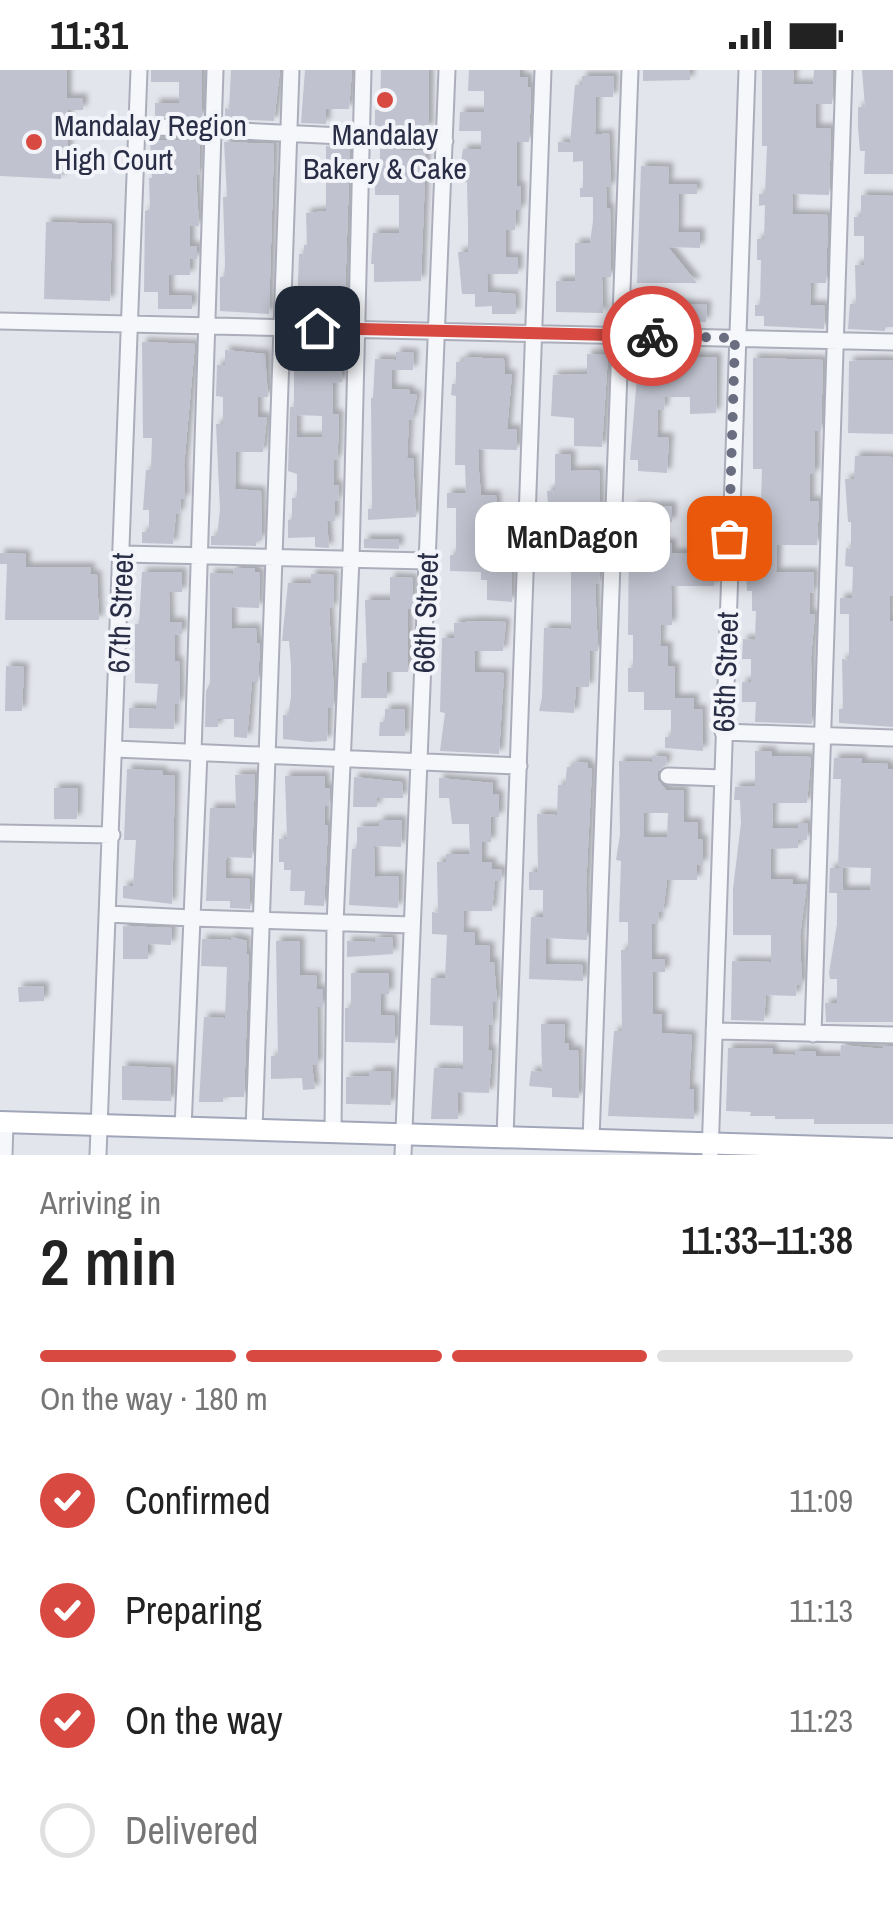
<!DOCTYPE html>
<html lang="en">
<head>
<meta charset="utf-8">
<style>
	body { margin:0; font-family:"Archivo Narrow",sans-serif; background:#f2f2f2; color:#222; height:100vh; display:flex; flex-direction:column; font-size:38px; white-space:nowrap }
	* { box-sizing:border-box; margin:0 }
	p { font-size:32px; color:#767676 }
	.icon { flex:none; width:55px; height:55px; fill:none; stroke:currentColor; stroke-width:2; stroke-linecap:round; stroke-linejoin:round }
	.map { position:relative; height:1085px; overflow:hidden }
	.sheet { display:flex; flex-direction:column; background:#fff; flex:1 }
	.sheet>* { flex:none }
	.pin { position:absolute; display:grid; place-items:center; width:85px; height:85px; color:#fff; margin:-42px; border-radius:20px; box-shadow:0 5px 15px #0006 }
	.courier { position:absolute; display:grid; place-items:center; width:100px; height:100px; margin:-50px; border:8px solid #d84941; border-radius:50%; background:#fff; color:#222; box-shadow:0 2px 12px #0007 }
	.bubble { position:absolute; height:70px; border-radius:20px; background:#fff; box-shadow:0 5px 25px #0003; font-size:32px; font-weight:600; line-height:70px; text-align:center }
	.headline em { font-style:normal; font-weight:600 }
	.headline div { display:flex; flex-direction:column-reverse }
	.headline { display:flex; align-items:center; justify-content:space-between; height:170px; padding:0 40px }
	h1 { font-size:65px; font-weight:600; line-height:75px }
	.bar { display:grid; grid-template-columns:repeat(4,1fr); gap:15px 10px; align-content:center; height:120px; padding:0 40px }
	.bar i { height:12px; border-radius:8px; background:#e0e0e0 }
	.bar .active { background:#d84941 }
	.bar p { grid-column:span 4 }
	ol { padding:0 40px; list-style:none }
	li { display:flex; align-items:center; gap:30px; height:110px }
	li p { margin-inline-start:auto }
	li .icon { padding:10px; border-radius:50%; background:#d84941; color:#fff; stroke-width:4 }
	li:last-child { color:#767676 }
	li i { width:55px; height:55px; border:5px solid #e0e0e0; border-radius:50% }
	.status { display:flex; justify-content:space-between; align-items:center; height:70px; padding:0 50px; background:#fff; direction:ltr }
	.status svg { height:28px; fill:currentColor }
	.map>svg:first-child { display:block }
	.building { fill:#c0c3cf; fill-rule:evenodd; filter:url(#shadow) }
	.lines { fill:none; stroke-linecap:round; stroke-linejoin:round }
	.minor-casing { stroke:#abaeba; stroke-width:19 }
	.major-casing { stroke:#a1a6b9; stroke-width:24 }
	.minor { stroke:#f6f7fa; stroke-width:15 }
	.major { stroke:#fff; stroke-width:20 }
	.done { stroke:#6a6e80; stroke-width:10; stroke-dasharray:0 18 }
	.route { stroke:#d84941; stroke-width:12 }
	.poi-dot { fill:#d84941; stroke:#f3f4f9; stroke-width:4 }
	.labels { text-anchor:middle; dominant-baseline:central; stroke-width:8; stroke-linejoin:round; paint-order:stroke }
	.poi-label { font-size:30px; fill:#292e46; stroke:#f3f4f9; text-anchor:start }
	.street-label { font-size:30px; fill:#292e46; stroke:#f3f4f9 }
</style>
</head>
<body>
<div class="status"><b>11:31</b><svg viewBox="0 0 49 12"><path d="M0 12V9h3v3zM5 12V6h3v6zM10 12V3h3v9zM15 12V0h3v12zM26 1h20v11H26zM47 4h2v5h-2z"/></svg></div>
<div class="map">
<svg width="893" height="1085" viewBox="0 0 893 1085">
	<defs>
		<filter id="shadow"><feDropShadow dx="4.5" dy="-4.5" stdDeviation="2.5" flood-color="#0004"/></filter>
	</defs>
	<rect width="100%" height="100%" fill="#e3e5ec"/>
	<path class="building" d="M0,0H67V28H83V40H68V89H62L61,109L0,106Z
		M151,0H202V48L155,46V33H179V12H151Z
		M231,0H280L274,51L225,49V38L229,39Z
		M305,0H352L349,39H326V54L301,53Z
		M381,0H429V59L375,56V40H380Z
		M469,0H520V7H528V17H531L529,72H517V116H521V140H516L515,160H506V187H518V204H487L488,222L515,224L516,244H492V236L475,237V224H462L458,182H468V155L467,112H461V92L463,79H481V61H459L460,42H484V21H468Z
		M643,0H690V10L643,11Z
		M762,0H794L793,14H813L814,0H833L832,34H816V58H831L829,125L793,124L792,144L828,145L826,213H811L810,235H825L824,259L764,256V246H755V235H760L761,190H757V169H764L765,135L759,136V124H765L767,76H762Z
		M862,0H893V104H864L865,81H860L858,58V37H865Z
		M582,6H614L613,27H596L595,65L609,63L611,117H606L607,138H610L611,207H602L603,243L556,242V211H575V173H590L593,151V127H580V118H583V91L573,92V82H558V72L570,73L575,15H582Z
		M150,70L200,71L199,105H196L199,156H190V176H197V189H190V205H169V225L192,226V239H158V222H144L145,141L150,139L149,108H152Z
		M224,72L274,74L269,244L220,241V207H224L225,193L223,127H227Z
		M326,76L350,78L345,225H326V237L297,238L299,184H304V175H307L306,143L326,141Z
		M380,79L426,81L421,211L374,212V194H371L373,163H399V125H375V111H380Z
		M641,96L669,97L668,114H697V124H679L678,162H700V178L668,177L697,213H637Z
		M861,125L893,126V257H885V261L848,259L850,234H856L855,195H864V166H854V147H861Z
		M46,152L112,154L110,231L44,229Z
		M633,232L707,235L706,252L632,250Z
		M142,272L195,274L184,396L185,429H181L180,444L176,443L173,474L142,473V462H149V440H143L146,400H151L152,368H143Z
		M225,280L265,284L268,327H258V347H267L263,382H236L235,419L261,421L262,470H256V476L211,475V466H217L220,440L216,354H223V327L216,326L217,295H225Z
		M341,282L342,312L333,313V344H339L338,375L337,390H334V415H339L338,431L335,430V451H327L329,478L315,477V467L288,468V450L292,449V428H297V404L288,401L290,337H294V287L317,289V283ZM297,345L322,346V367H297Z
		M396,282L414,283L413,300H392V319L410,320V324L417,325L412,350H409L407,388H413L416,447L368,450V439H372L371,328H373L375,289L396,290Z
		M587,284L608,285L602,377L574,376V348L551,346L553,305L587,304Z
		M463,287L504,289L505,304H512L507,359H517V380L479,379V402L481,425H496L497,443H510L512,532L487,530V510H481V502L450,501V485H456V438H447V423H466L465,395H455L456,326L451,325L452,314H456V292H463Z
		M691,287H717L716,343L690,344V327H665L664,340H658L657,367H669L667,403L638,401V390H630L637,307H631V292L691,290Z
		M753,288L823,290L821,361H815V404H810V431H819L817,475H777L776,502H814L813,523H810V544H815L811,587L812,654L755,652L756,632H742V612H751V589H742L743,569L755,570L756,541H752V521H747L745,481L757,482L758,448H750V433H761L762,399H753Z
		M883,290L893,291V364L848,363L849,291Z
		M555,384H571V401L599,400L601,461H572V449H563V434H548L547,421L555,420Z
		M855,386L893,387V526H890V551H893V657L839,653V639H843L842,589L849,590V544H840V528H852L853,497L845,496L846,478L851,479V452H848L845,409H854Z
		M633,436H672V452H662V473H672V483H714V516H671L672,555H661L660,576H668V596H675V628H694V639H702L703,681L665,678V667H671V640H644V622H628V598H633V565H628L629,464Z
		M364,469H399V479L364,478Z
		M571,482L600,483L599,514L595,513L598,581H590L589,617H576L574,643L539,641L542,628L544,558L571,559Z
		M0,483L26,484V497H91L90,504L97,505L99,550H5L7,494H0Z
		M234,498H255V502H260L259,538L232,537V559L256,558L257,573H260L258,612H252L247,668L234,667V649H218V657H205L206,621L210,613V503L233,504Z
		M142,502H182V522H169L170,552H182V564L175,565V591H179L180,625L179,634H175L174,659L129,658V638L156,639L158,614L135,613V554H139Z
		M311,504L334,505L333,538H329L334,623L333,638H328L327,671L310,672L283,669V645H288L291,627V595L289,571H282L288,513H311Z
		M390,507L413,508L412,539H408V602H387V628H361L362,593H367L365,530H390Z
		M477,551L506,552L503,581H475V602L504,603L499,684L440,681L445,643L440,642L442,568H454V553Z
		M6,596L24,597L22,641H5Z
		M385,639H405V666H379L380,652H385Z
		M755,681H772V686L811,687L807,733H773L772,758H798V753H808L807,770H798V778L771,779V809H793V814H807L800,866L802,915H797L796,926L766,925L764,951L731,950L732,891L771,892V865H733V819L741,753L740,730H734L735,717L755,716Z
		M652,686L667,687L666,695L658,701V710L666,720H684V752H698V769H703V795L697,794V810H667L663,842H659L658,854H652V889H665V902H653V944H662V963L692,965L689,1019H694V1049L608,1046L614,961H622L621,880H628V852H619L621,791L616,790L620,765L619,691L652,692ZM644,743H668L667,767H644Z
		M834,688H862V693L888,694V699H893V952H826L825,933H837V909H830L829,903L837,854V823H829L830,798H843V820H870L871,798L838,797L841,709H833Z
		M573,692L588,693V698H592L586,818L587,870L546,868V894L583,895V911L529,909L531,847H543V820H529V802H538L537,744L557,745L558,715H565L567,697H573Z
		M127,699L163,701V705H175L172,834L123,828V816H133L136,770H124Z
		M255,704L252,788L227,787L226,790V808L250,809V839L230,838V831H206L210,738H236L235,705Z
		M285,706H325V718H330L329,736H325V755L328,756L324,836L304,835L305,821H290L291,800H284V792H279V769H287Z
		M354,707L402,712L403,728H377V737H353Z
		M439,708L493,713V724H499V747H491V772H482V792H492V799L502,800L501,811H495L492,841H464L463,862L475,863V875L490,876V892H494L497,932H493L492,955H489L488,980H492L489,1023L458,1022V1049H431L434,998L463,999V956L430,955L431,908H445L447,865L432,864V842L438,843L437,792H446V784H470L469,754H452L449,728H439Z
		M54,718H78L77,749H54Z
		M379,750H402L401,777L374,776L375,807L399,806L398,838L349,835L352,779H357V757L379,756Z
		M123,856L172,858L171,875L148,874V889H123Z
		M231,867L247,871L246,884H249L244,1027H223V1032H199L204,947L225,948L227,897L201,896L202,869L231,870Z
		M392,867L393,884L347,887V871L375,872V868Z
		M276,871H300V905L317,906L316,919L323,920V937L317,936L318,995H312L315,1019L303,1020L302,1008L271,1009V986H278Z
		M351,903H389V924H381V945L395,946V973L345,972V938H351Z
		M44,916V931L19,932L18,917Z
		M541,954H565L564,973H569V980H578L579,1028L552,1027V1018L529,1016L531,1001L542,1002Z
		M841,975L883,979V976H893V1054H814V1049H775V1046H750L751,1042L726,1041L728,978H773V984L795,985V981H809L816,982V986H840Z
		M122,996L171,998V1031L122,1030Z
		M369,1001H391V1035L346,1034V1007L369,1006Z"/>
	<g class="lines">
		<defs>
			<path id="minor" d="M137,56L445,71
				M0,251L893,272
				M122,484L427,491
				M723,662L893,668
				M115,679L519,696
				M193,683L215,0
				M199,683L192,848L412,855
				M668,706L722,708
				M0,763L112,765
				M108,844L192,848L183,1058
				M714,961L893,965
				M813,964L844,0
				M254,1060L291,0
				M333,1062L335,854L351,489L363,0
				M505,1067L543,0
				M591,1070L630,0
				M4,1085L5,1053
				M98,1085L139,0
				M403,1085L447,0
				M710,1085L747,0"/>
			<path id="major" d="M0,1052L893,1079"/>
		</defs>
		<use href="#minor" class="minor-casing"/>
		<use href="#major" class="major-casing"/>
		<use href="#minor" class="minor"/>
		<use href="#major" class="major"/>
	</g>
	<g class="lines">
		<path class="done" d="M652,266L735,268L729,468"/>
		<path class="route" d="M317,258L652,266"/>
	</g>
	<g class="poi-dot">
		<circle cx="385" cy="30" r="10"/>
		<circle cx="34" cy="72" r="10"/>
	</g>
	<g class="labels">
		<g class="poi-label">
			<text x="54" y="55">Mandalay Region<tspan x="54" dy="34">High Court</tspan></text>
			<text x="385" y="64" text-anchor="middle">Mandalay<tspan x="385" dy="34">Bakery &amp; Cake</tspan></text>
		</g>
		<g class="street-label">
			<text transform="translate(120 543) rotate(-88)">67th Street</text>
			<text transform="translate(425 543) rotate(-88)">66th Street</text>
			<text transform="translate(725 602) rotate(-88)">65th Street</text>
		</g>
	</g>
</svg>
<div class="pin" style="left:729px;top:468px;background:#ea580c"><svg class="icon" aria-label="bag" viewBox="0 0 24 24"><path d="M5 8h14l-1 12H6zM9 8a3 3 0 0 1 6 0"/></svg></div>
<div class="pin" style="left:317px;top:258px;background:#1f2937"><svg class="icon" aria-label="home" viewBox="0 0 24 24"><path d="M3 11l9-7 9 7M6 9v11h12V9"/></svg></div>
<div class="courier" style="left:652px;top:266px"><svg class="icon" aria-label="bike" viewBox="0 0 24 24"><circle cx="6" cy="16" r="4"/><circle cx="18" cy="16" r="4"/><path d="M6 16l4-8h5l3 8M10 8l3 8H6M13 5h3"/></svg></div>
<div class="bubble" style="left:475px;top:432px;width:195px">ManDagon</div>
</div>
<section class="sheet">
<div class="headline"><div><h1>2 min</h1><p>Arriving in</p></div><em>11:33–11:38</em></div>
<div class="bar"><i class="active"></i><i class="active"></i><i class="active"></i><i></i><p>On the way · 180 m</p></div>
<ol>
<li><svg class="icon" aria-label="check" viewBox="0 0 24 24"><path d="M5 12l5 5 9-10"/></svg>Confirmed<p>11:09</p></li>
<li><svg class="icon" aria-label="check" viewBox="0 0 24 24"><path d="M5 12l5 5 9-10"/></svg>Preparing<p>11:13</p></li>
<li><svg class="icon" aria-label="check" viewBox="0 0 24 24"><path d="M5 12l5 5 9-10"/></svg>On the way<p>11:23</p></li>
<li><i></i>Delivered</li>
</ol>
</section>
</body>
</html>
